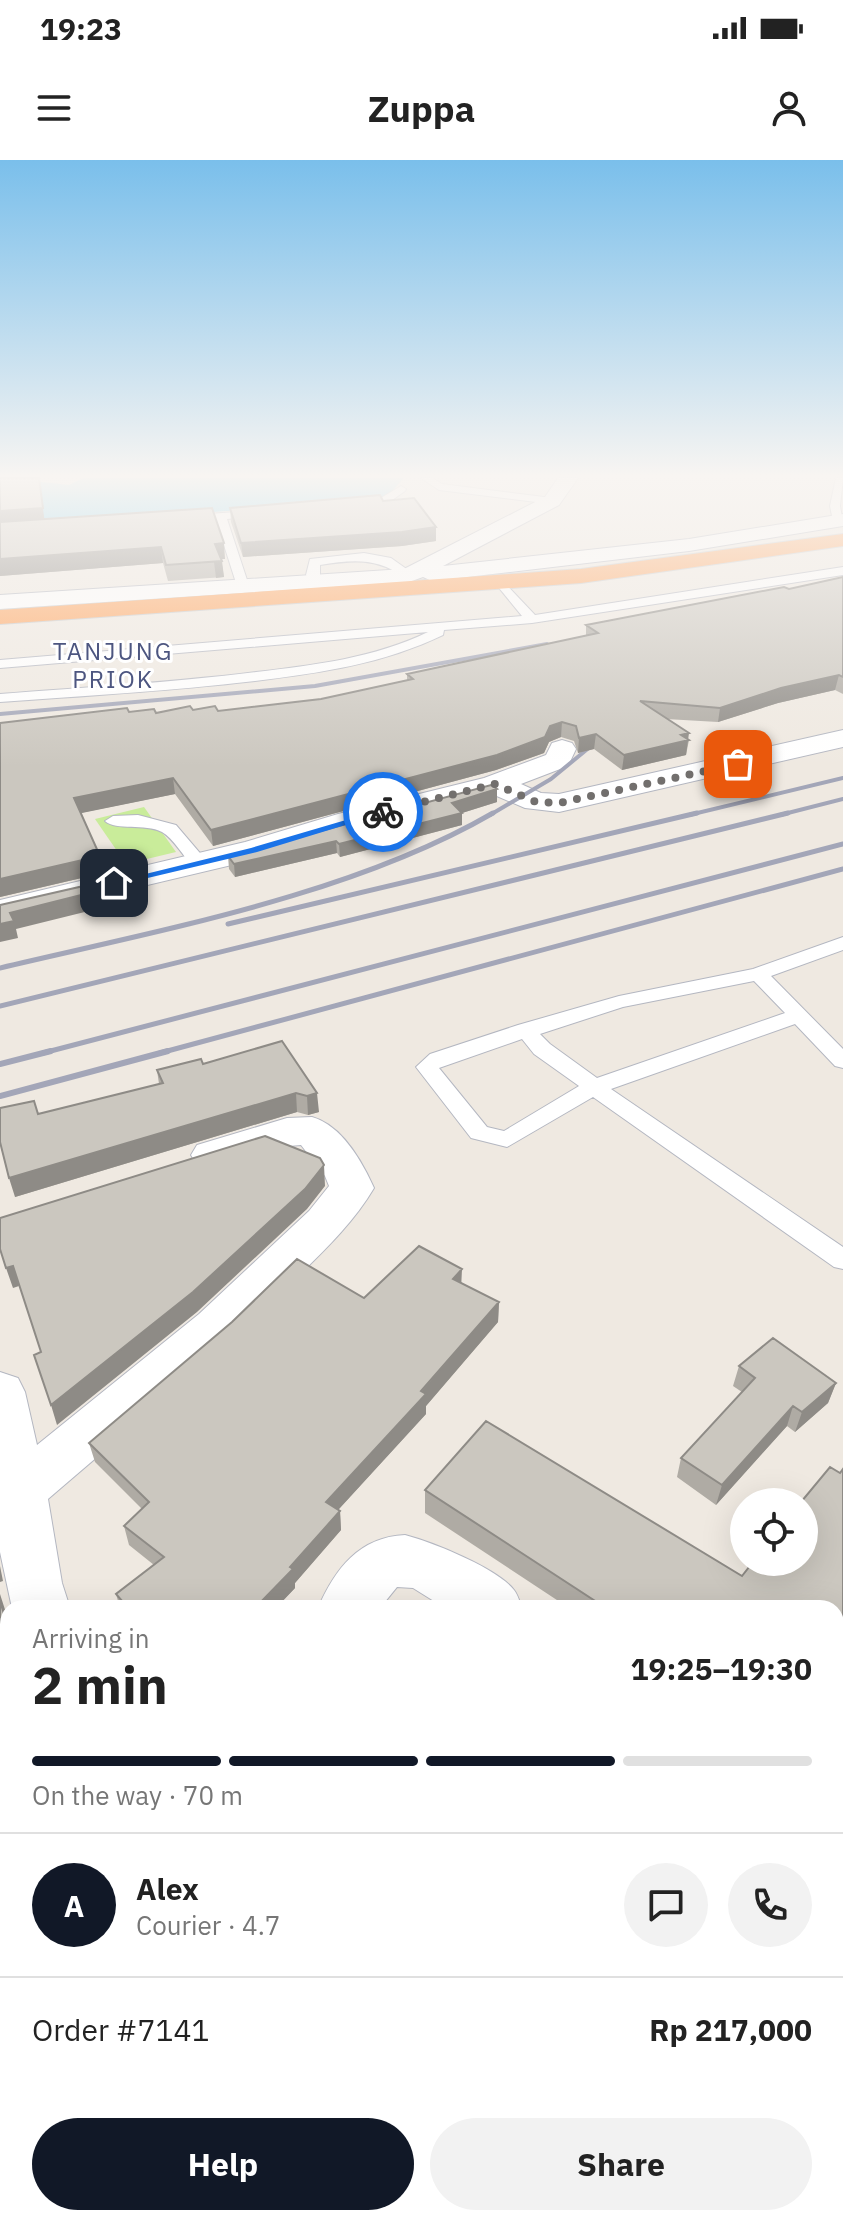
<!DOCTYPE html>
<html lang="en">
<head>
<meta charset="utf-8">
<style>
	body { margin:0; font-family:"IBM Plex Sans",sans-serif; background:#f2f2f2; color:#222; height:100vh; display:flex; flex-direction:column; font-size:30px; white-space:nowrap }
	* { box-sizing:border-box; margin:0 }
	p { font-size:26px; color:#767676 }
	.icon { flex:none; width:44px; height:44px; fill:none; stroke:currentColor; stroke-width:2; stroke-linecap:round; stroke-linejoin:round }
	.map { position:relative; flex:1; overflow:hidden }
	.drawer { position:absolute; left:0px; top:1440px; width:844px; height:626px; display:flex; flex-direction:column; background:#fff; border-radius:24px 24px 0 0; box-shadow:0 8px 32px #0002 }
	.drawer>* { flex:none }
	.fabs { position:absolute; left:730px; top:1328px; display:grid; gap:16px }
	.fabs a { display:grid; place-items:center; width:88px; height:88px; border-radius:50%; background:#fff; box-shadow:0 8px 32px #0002; font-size:40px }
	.pin { position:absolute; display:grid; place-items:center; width:68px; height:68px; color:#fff; margin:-34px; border-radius:16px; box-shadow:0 4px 12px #0006 }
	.courier { position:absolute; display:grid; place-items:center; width:80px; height:80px; margin:-40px; border:6px solid #1a73e8; border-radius:50%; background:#fff; color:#222; box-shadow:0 2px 10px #0007 }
	.overview em { font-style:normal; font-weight:700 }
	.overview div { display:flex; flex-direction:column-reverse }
	.overview { display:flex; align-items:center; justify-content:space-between; height:136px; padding:0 32px }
	h1 { font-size:52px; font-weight:700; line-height:60px }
	.bar { display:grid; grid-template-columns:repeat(4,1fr); gap:12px 8px; align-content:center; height:96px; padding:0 32px }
	.bar i { height:10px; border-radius:6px; background:#e0e0e0 }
	.bar .current { background:#111827 }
	.bar p { grid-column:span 4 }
	.line { display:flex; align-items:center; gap:20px; padding:0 32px; border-top:2px solid #e0e0e0 }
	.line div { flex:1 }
	.round { display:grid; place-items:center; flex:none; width:84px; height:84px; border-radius:42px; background:#f2f2f2 }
	.action { display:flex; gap:16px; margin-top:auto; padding:16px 32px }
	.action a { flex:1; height:92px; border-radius:48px; background:#111827; color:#fff; font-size:32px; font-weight:700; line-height:92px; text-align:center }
	.action a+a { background:#f2f2f2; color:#222 }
	.status { display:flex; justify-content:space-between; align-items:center; height:56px; padding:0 40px; background:#fff; direction:ltr }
	.status svg { height:22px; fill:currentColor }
	header { display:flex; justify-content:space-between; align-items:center; height:104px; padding:0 32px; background:#fff; font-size:36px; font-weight:700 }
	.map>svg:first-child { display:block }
	.pitch { fill:#c9ec9a }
	.water { fill:#75cff0 }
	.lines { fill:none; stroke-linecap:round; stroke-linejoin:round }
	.lane-casing { stroke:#b4b7c1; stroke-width:2 }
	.street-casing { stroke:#b4b7c1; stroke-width:2 }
	.secondary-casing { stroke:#b4b7c1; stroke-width:2 }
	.highway-casing { stroke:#c9c9c9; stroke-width:2 }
	.lane { fill:#fff; fill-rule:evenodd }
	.street { fill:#fff; fill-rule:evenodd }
	.secondary { fill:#fff; fill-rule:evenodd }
	.highway { fill:#ffa35c; fill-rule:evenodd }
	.rail-far2 { stroke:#a3a6b8; stroke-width:4 }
	.rail-far1 { stroke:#a3a6b8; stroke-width:5 }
	.rail { stroke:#a3a6b8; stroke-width:6 }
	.wall { fill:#afaba4 }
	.shaded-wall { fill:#8e8b86 }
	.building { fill:#cbc7bf; stroke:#8e8b86; stroke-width:2 }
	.route { fill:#1a73e8 }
	.done { stroke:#726f6d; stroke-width:8; stroke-dasharray:0 14.4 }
	.labels { text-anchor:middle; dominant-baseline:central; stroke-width:6; stroke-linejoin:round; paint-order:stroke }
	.far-quarter-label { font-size:24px; letter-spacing:2px; fill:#4d5680; stroke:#fff }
</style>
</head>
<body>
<div class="status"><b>19:23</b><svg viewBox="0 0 49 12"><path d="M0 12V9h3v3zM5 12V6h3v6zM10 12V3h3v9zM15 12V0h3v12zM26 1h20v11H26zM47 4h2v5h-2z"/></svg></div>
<header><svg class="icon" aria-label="menu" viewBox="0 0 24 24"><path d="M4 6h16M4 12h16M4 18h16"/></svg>Zuppa<svg class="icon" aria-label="person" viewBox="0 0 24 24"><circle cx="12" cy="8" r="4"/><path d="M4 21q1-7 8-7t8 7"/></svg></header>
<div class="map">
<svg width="843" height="2065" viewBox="0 0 843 2065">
	<rect width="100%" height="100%" fill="#efe9e1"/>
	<path class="pitch" d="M144,647L176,692L126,704L95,659Z"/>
	<path class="water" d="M83,318H404L384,340L40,364L17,319L69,325Z"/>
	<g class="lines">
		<defs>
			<path id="lane" d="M421,318H433L442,324L552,338L557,341L552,344L439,330Z
				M836,318H843L840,346L843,363L839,364L833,361L830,346Z
				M401,326L406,329L405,331L388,343L353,349L348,346L381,338Z
				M261,350L265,351V355L227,359L249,426L243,430L237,426L216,360L182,362L176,359L182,356Z
				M364,393L391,398L415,415L405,418C377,397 352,400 320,405V424H312L306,415L310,399Z
				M843,407V415L532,463L444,470L443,475C383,504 320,513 255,521C170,531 85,536 0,542V534C85,527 171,523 256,512C315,505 374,498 428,472L0,508V500L522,456L495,423L501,419L535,455Z
				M138,655L176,665L205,699L208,703L205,707H193C184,697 173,678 162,672C145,663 116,671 105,661L113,656Z
				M843,777V790L771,816L843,889V908L835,906L795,864L611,929L843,1087V1109L834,1107L593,937L507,987L471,978L416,907L430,894L518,865L619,836L753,809ZM754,821L785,853L597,918L550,884L540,874L623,847ZM522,879L534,894L579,926L504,971L487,967L439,908Z
				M8,1977V2019L0,2022V1980Z"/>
			<path id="street" d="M558,318H578L559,345L443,406L689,379L843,354V366L689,391L432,421L423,417L409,422L0,449V435L404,409L545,337Z
				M843,570V587L559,652L525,648L492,634L360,668L265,697L0,760V740L245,682L338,654L484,618L546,595L552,583L562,580L572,583L576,589L568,606L521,624L541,633L559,634Z
				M312,957C341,965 362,1001 374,1028C351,1067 317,1097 285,1129C210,1203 128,1270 48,1339L62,1423L70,1448H12L0,1392V1212L18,1218L25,1232L37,1285L199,1154L309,1051L329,1026L325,1016L301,985L289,986L212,1009L197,1005L191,995L197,985L287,958Z
				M843,1721V1791L836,1794V1724Z
				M8,1789V1861L0,1864V1792Z"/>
			<path id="secondary" d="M405,1375C432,1382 497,1408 514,1430C518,1435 520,1443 522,1448H445L413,1428L397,1427L380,1448H318C335,1409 359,1377 405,1375Z
				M836,1637L843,1640V1707L836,1704Z
				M107,2058H187V2065H107Z"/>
			<path id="highway" d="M843,374V386L581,423L0,464V450L581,409Z"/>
		</defs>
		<use href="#lane" class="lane-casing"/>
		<use href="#street" class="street-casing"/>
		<use href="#secondary" class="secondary-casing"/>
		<use href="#highway" class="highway-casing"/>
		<use href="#lane" class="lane"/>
		<use href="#street" class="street"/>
		<use href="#secondary" class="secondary"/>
		<use href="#highway" class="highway"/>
		<path class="rail-far2" d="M0,554L315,526L547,484
			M490,655L551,619L602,577
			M689,655L843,618
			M780,655L843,639"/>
		<path class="rail-far1" d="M228,764L697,653
			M0,808C160,770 352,735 493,653
			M0,846L788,653
			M43,893L843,684
			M160,893L843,709"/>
		<path class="rail" d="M0,904L51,891
			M0,936L168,891"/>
	</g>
	<path class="wall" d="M0,318L45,359L225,399H221L224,417L168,421L163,403L0,416Z
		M383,341L436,367V381L402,386L243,397L231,362L230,348Z
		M843,417V534L835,530L778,543L718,562L666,559L689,580L686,595L622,610L594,589L578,593L574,581L561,577L549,582L544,593L496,610L213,686L175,634L80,653L100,696L103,713L0,737V563L129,552L156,553L193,550L218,551L321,539L407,520V514L586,476V465L789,429Z
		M497,629V642L462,653V665L340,697L337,693L235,717L229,709L228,696Z
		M282,881L319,952L308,955L297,952L15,1037L38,954L159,924L157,910L203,904Z
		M461,1123L499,1142L498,1162L426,1246V1254L338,1350L340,1351L341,1370L295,1423V1428L276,1448H120L116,1434L154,1405L129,1385L124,1366L142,1349L95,1302L89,1283L364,1138Z
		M739,1206L836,1223L828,1243L795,1272L787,1266L716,1345L677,1317L681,1298L742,1232L733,1226Z
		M843,1309V1577L836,1572V1448H569L425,1353V1330L742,1416L840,1313Z
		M843,1778V1837L836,1825V1793Z"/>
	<path class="shaded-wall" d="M39,318L45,364L0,367V351Z
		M436,367V381L402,386L243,397L241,383Z
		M224,383L225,399H217L215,384Z
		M161,387L163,403L0,416V399Z
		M222,401L224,417L216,418L214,402Z
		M839,515L835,530L778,543L718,562L720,548L781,528Z
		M562,562L561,577L549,582L544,593L496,610L213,686L211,670Z
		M689,573L686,595L622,610L624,595Z
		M596,574L594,589L578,593L579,578Z
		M173,618L175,634L77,654L74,638Z
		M497,629V642L462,653V665L340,697L339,684L452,643Z
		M336,681L337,693L235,717L234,704Z
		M100,696L103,713L0,737V719Z
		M113,727L117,744L16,769L18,778L0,782V764L10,753Z
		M296,933L297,952L15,1037L9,1018Z
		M317,933L319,952L308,955L307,936Z
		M324,1005L325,1026L307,1049L197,1152L57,1265L51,1245Z
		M13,1106L19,1126L13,1128L6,1108Z
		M462,1109L461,1130L453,1119Z
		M499,1142L498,1162L426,1246V1254L328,1361L326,1342Z
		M836,1223L828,1243L795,1272L802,1252Z
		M793,1246L787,1266L716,1345L722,1325Z
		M340,1351L341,1370L295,1423V1428L276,1448H255L290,1407Z
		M0,1406L3,1421L0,1422Z
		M0,1434L8,1459V1467L0,1441Z
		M8,1733V1753L0,1758V1738Z
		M843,1957V1962L836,1967V1961Z"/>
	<path class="building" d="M0,318H39L43,348L0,351Z
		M380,335L383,341L414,338L436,367L402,372L241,383L230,348Z
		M212,348L224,383L215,384L222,401L166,405L161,387L0,399V362Z
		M843,417V517L839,515L781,528L720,548L640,541L689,573L681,575L689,580L624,595L596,574L579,578L576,566L562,562L550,566L545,577L497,595L211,670L173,618L74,638L100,696L0,719V563L127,548L129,552L154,549L156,553L190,546L193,550L215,546L218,551L321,539L413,519L407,514L598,473L586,465L784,427L789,429Z
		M491,625L497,629L452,643L462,653L339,684L336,681L234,704L228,696Z
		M110,720L113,727L10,753L14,761L0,764V745Z
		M282,881L317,933L307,936L296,933L9,1018L0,982V948L34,941L38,954L163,923L157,910L201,899L203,904Z
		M265,976L320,998L324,1005L305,1029L193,1132L51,1245L34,1195L41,1192L13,1106L6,1108L0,1089V1058Z
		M419,1086L462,1109L453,1119L499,1142L421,1231L426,1234L326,1342L340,1351L290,1407L293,1409L255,1448H128L116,1434L164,1397L124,1366L149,1342L89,1283L232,1162L297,1099L364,1138Z
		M773,1178L836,1223L802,1252L793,1246L722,1325L681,1298L755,1218L739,1206Z
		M486,1261L742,1416L753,1402H804V1342H801L830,1307L840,1313L843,1309V1550L836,1545V1448H606L425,1330Z
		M0,1441L8,1467V1733L0,1738Z
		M843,1778V1805L836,1793V1782Z
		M836,1908L843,1920V1957L836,1961Z
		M325,2058H817L821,2065H311Z"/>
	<linearGradient id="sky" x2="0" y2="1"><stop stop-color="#7abfeb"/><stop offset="0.52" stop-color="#f8f5f2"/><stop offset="1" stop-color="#f8f5f2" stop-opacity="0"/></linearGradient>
	<rect width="843" height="607" fill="url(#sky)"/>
	<path class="route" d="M380,650L388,652L257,692L114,726L109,723L251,688Z"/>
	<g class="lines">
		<path class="done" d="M383,652L495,624L536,642L559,643L738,604"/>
	</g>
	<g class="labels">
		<g class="far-quarter-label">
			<text x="113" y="491">TANJUNG<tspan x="113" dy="28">PRIOK</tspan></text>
		</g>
	</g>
</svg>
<div class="fabs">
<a><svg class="icon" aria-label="locate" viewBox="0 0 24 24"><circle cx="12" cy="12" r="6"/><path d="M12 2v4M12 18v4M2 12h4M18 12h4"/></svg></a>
</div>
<div class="pin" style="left:738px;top:604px;background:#ea580c"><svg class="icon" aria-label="bag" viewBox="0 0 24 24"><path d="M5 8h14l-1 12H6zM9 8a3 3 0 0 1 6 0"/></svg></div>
<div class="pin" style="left:114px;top:723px;background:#1f2937"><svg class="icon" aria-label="home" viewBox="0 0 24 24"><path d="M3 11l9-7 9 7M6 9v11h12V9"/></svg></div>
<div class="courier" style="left:383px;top:652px"><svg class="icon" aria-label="bike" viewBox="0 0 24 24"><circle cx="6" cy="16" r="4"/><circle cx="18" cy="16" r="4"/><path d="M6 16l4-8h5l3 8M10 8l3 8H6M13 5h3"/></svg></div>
<section class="drawer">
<div class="overview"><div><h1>2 min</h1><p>Arriving in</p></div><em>19:25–19:30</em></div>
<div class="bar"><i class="current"></i><i class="current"></i><i class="current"></i><i></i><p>On the way · 70 m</p></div>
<div class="line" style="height:144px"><b class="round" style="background:#111827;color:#fff">A</b><div><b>Alex</b><p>Courier · 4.7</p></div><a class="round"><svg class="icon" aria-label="chat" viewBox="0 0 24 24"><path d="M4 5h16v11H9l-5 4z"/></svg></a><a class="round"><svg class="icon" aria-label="phone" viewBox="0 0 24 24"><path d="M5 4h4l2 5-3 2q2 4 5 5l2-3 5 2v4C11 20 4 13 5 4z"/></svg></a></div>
<div class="line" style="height:104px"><div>Order #7141</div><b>Rp 217,000</b></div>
<div class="action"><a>Help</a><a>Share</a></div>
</section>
</div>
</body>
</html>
